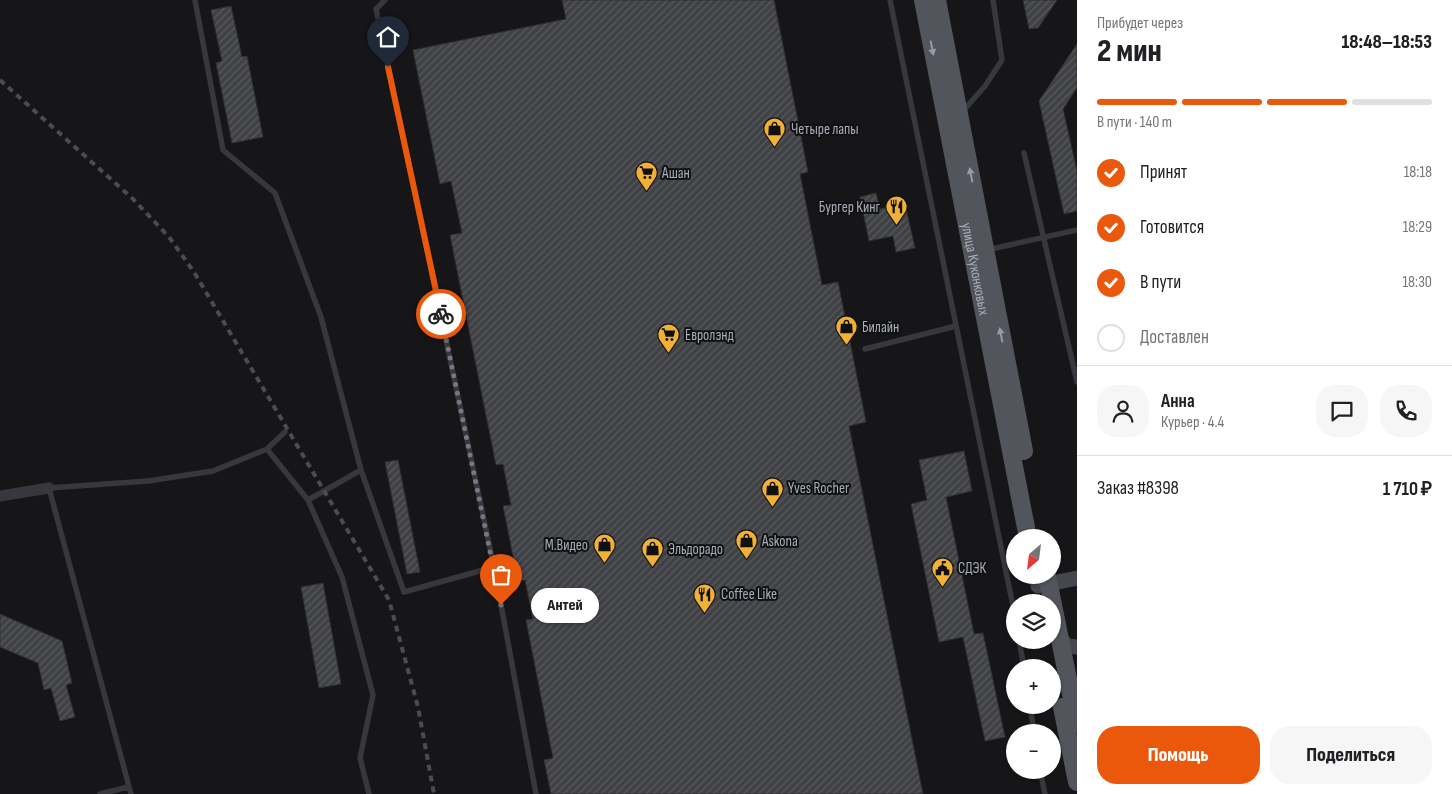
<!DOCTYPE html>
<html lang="ru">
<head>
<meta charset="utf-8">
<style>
	body { margin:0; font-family:"Sofia Sans Condensed",sans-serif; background:#f6f6f6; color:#202124; height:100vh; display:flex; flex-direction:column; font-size:19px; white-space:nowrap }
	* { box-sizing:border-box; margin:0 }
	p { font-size:16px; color:#757577 }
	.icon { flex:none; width:28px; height:28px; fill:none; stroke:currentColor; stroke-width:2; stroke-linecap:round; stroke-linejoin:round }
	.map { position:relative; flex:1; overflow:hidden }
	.sheet { display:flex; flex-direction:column; background:#fff; width:375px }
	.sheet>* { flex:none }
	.needle { width:32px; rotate:208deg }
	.fabs { position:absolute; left:1006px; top:529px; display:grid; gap:10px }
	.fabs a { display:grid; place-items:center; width:55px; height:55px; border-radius:50%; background:#fff; box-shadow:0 1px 4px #0004; font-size:25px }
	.pin { position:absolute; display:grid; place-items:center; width:42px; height:42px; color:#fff; margin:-51px -21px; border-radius:50% 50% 50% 0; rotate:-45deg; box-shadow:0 0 5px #0007 }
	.pin .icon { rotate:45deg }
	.courier { position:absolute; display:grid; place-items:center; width:50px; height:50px; margin:-25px; border:4px solid #ea580c; border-radius:50%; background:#fff; color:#222; box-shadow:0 1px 6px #0007 }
	.bubble { position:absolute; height:35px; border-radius:18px; background:#fff; box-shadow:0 1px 4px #0004; font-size:16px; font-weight:800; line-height:35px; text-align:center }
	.overview em { font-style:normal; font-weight:800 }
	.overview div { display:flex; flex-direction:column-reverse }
	.overview { display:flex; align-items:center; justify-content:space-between; height:85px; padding:0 20px }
	h1 { font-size:32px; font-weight:800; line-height:38px }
	.bar { display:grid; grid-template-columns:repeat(4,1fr); gap:8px 5px; align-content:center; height:60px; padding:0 20px }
	.bar i { height:6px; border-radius:4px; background:#e0e0e0 }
	.bar .on { background:#ea580c }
	.bar p { grid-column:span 4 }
	.line { display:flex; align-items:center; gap:12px; padding:0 20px; border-top:1px solid #e0e0e0 }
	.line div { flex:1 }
	.round { display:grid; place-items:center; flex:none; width:52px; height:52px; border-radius:20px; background:#f6f6f6 }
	ol { padding:0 20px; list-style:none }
	li { display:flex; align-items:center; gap:15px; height:55px }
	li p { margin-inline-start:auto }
	li .icon { padding:5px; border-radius:50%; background:#ea580c; color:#fff; stroke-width:4 }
	li:last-child { color:#757577 }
	li i { width:28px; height:28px; border:2px solid #e0e0e0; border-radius:50% }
	.primary-button { display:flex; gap:10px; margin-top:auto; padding:10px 20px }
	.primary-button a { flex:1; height:58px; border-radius:20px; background:#ea580c; color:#fff; font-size:20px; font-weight:800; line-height:58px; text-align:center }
	.primary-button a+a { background:#f6f6f6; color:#202124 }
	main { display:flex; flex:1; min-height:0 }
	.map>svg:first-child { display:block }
	.building { fill:url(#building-hatch); stroke:#303034 }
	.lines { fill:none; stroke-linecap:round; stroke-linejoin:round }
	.service { stroke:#37383d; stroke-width:5.5 }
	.minor { stroke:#37383d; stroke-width:11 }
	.secondary { stroke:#45474d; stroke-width:15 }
	.primary { stroke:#53555c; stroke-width:18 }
	.rail { stroke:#4a4c52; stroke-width:4; stroke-dasharray:6 5; stroke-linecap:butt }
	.oneway { fill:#979ba6 }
	.done { stroke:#757880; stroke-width:5; stroke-dasharray:0 9 }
	.route { stroke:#ea580c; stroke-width:6 }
	.labels { text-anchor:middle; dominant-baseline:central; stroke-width:4; stroke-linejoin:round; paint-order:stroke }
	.poi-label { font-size:15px; fill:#a8adb8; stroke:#111113; text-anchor:start }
	.street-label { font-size:15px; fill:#a8adb8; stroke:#111113 }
</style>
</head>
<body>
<main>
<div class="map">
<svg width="1077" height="794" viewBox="0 0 1077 794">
	<defs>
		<pattern id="building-hatch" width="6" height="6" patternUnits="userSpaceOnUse" patternTransform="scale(1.25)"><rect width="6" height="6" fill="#404145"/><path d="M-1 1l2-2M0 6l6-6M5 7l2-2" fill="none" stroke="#595a5e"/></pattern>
	</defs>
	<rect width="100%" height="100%" fill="#161618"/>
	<path class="building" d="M562,0H774L808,172L800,174L822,285L838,282L866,422L849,426L923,794H551L544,760L553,758L526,620L533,619L525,580L518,581L503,506L511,505L503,464L496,465L450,235L462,233L451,181L440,184L413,50L566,19Z
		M1023,0H1057L1038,28L1029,29Z
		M231,6L242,57L247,56L263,137L232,143L216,63L222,61L211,10Z
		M1077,44V88L1063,109L1077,171V211L1064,214L1039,101Z
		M876,193L880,209L905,204L915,248L896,252L893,236L869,241L860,197Z
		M964,451L972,491L946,497L974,634L983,633L1005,737L985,741L963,637L939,642L911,504L927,500L919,460Z
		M398,460L420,572L407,574L385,462Z
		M323,583L341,684L319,688L301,587Z
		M0,614L62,641L72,683L66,685L75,717L60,721L51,688L44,690L38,663L0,647Z"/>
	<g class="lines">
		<path class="service" d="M195,0L223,150L275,193L321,317L361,470L404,592L494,567L536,794
			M385,0L376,9L494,567
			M890,0L1015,616
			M962,112L985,86L1002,60L993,0
			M1024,153L1077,382
			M987,250L1077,230
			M865,349L956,326
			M267,449L308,500
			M361,470L308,500L342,577L373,695L360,758L369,794
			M1019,640L1024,668
			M1030,705L1034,732
			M1040,770L1045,794
			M100,794L128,787
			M131,794L49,488L148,481L213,471L267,449L285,432"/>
		<path class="minor" d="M0,496L49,488"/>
		<path class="secondary" d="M1038,586L1077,578
			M1055,635L1068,646L1077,647"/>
		<g class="primary">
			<path id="s1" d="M923,0L1028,538"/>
			<path d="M937,0L1024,451"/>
			<path d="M1047,575L1077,724"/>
			<path d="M1062,707L1077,782"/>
		</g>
		<path class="rail" d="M0,80L133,199L169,237L194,272L389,600L418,707L434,794"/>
	</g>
	<defs><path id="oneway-solid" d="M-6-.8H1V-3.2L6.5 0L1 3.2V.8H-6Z" transform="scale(1.25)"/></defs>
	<g class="oneway">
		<use href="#oneway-solid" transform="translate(932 48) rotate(79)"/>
		<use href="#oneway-solid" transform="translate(971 175) rotate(-101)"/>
		<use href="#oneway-solid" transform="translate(1001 335) rotate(-101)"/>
	</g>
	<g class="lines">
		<path class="done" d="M441,314L501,605"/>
		<path class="route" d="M388,67L441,314"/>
	</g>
	<defs>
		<symbol id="shop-pin" viewBox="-11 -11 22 30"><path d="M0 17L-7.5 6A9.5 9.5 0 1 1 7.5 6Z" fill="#f2b134" stroke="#111113"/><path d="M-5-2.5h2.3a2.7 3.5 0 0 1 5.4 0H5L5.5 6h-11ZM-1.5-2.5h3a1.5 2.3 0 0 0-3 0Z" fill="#111"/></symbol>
		<symbol id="supermarket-pin" viewBox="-11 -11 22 30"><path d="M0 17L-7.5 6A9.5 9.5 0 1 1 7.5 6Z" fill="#f2b134" stroke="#111113"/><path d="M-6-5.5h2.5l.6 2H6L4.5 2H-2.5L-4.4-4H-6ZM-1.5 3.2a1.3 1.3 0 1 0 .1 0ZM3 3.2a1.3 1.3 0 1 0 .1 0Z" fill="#111"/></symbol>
		<symbol id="restaurant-pin" viewBox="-11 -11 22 30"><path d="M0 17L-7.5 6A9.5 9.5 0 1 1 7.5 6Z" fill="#f2b134" stroke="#111113"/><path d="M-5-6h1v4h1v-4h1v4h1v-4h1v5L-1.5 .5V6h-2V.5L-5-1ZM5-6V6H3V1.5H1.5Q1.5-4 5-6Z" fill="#111"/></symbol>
		<symbol id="civic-pin" viewBox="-11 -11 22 30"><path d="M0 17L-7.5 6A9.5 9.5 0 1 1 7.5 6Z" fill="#f2b134" stroke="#111113"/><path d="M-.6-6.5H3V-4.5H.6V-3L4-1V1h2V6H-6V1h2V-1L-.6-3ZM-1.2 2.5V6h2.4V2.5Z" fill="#111"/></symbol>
	</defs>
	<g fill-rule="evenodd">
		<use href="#shop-pin" x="762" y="116" width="25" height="34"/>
		<use href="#supermarket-pin" x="634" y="160" width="25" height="34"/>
		<use href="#restaurant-pin" x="884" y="194" width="25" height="34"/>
		<use href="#shop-pin" x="834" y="314" width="25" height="34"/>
		<use href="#supermarket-pin" x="656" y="322" width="25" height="34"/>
		<use href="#shop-pin" x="760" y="476" width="25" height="34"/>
		<use href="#shop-pin" x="734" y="528" width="25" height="34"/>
		<use href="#shop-pin" x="592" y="532" width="25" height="34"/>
		<use href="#shop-pin" x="640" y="536" width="25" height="34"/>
		<use href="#civic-pin" x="930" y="556" width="25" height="34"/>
		<use href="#restaurant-pin" x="692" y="582" width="25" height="34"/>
	</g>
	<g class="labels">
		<g class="poi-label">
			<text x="791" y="129">Четыре лапы</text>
			<text x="662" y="173">Ашан</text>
			<text x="880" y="207" text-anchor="end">Бургер Кинг</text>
			<text x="862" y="327">Билайн</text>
			<text x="685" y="335">Евролэнд</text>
			<text x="788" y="488">Yves Rocher</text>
			<text x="762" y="541">Askona</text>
			<text x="588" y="545" text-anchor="end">М.Видео</text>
			<text x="668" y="549">Эльдорадо</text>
			<text x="958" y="568">СДЭК</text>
			<text x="721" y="594">Coffee Like</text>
		</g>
		<g class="street-label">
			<text stroke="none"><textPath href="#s1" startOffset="274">улица Куконковых</textPath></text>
		</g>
	</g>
</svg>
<div class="fabs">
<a><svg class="needle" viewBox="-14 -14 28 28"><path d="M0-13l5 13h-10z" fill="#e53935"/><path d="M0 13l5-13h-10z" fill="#757577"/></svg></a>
<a><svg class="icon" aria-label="layers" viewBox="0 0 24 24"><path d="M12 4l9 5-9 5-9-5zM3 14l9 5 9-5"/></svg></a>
<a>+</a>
<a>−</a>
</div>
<div class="pin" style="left:501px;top:605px;background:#ea580c"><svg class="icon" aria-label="bag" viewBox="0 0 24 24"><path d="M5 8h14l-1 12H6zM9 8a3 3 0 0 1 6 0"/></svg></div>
<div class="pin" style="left:388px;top:67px;background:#1f2937"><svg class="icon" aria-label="home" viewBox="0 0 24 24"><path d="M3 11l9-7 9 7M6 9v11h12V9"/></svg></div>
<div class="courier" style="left:441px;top:314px"><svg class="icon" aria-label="bike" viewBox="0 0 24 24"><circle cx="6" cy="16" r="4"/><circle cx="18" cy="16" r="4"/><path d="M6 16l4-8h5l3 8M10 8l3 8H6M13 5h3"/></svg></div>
<div class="bubble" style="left:531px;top:588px;width:68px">Антей</div>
</div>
<section class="sheet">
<div class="overview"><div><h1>2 мин</h1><p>Прибудет через</p></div><em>18:48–18:53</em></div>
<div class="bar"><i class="on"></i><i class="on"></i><i class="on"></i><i></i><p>В пути · 140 m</p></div>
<ol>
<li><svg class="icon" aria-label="check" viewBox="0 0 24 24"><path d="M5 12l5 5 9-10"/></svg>Принят<p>18:18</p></li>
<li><svg class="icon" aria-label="check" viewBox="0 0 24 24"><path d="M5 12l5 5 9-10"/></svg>Готовится<p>18:29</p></li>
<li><svg class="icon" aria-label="check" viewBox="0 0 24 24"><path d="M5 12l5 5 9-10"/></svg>В пути<p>18:30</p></li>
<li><i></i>Доставлен</li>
</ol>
<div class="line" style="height:90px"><a class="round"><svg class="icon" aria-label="person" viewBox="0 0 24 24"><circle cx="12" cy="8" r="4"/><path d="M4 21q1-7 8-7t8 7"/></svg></a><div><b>Анна</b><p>Курьер · 4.4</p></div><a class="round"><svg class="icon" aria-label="chat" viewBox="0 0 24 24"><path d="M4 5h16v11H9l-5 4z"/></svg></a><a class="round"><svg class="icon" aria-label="phone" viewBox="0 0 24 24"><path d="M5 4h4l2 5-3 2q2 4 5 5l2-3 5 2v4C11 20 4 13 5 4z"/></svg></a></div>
<div class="line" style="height:65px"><div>Заказ #8398</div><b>1 710 ₽</b></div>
<div class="primary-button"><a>Помощь</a><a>Поделиться</a></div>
</section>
</main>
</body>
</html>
